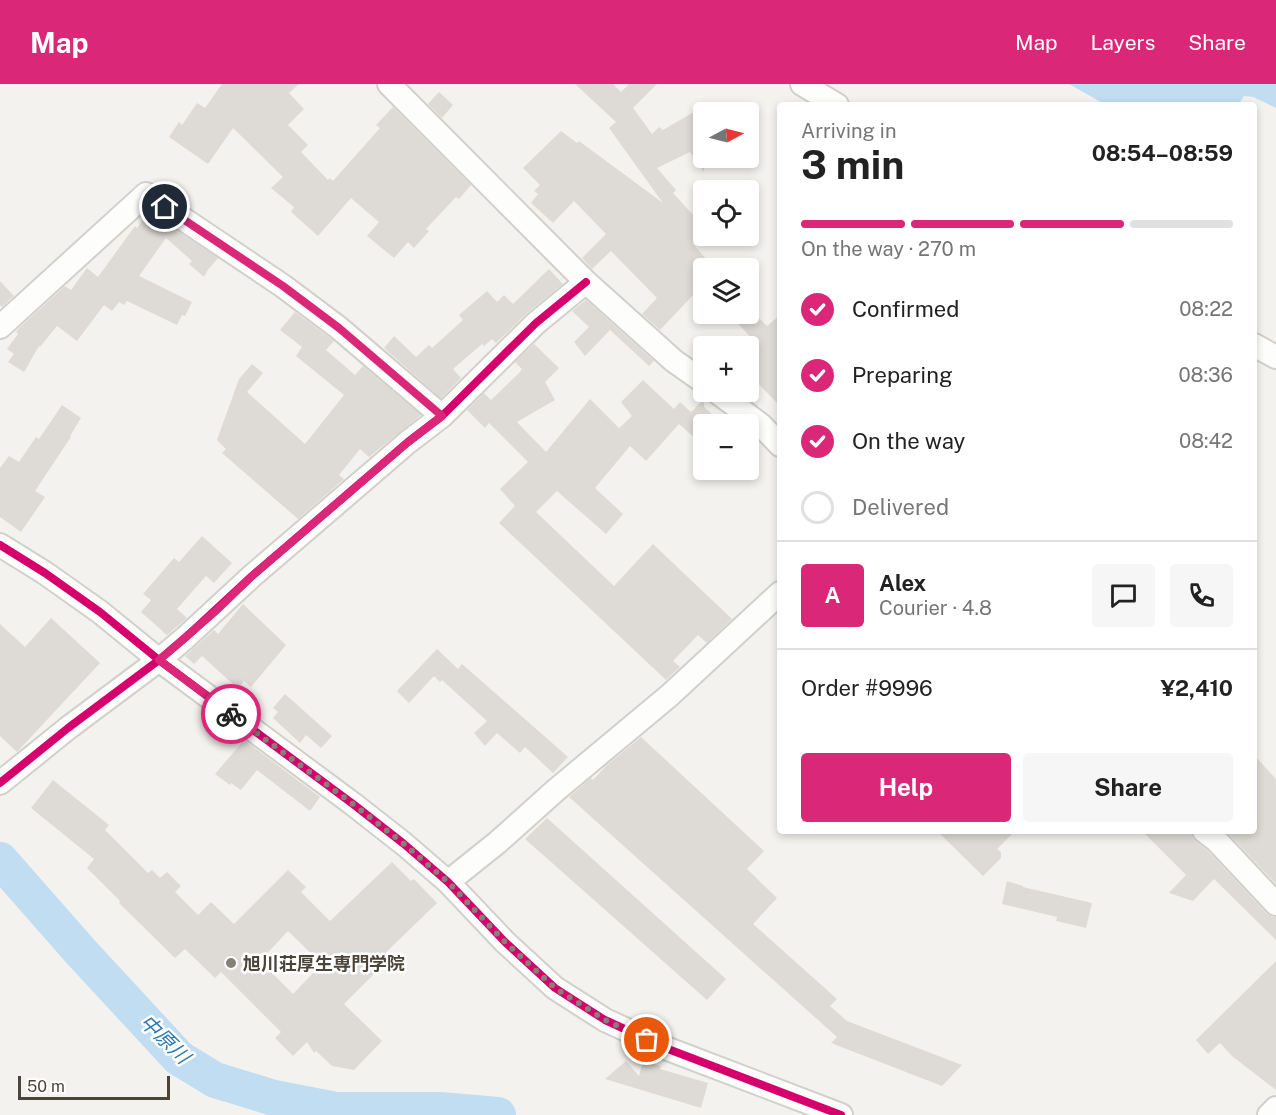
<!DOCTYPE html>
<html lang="en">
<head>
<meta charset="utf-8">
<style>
	body { margin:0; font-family:"Public Sans","Noto Sans JP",sans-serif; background:#f6f6f6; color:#222; height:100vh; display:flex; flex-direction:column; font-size:22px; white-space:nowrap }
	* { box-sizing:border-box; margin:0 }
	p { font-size:20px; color:#767676 }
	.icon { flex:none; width:33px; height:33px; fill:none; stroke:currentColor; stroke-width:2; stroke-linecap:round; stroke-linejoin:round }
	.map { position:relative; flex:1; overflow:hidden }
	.details { position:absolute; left:777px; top:18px; width:480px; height:732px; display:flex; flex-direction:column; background:#fff; border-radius:6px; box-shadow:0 3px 9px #0003 }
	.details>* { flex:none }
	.needle { width:39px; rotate:83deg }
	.tools { position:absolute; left:693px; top:18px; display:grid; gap:12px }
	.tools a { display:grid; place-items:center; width:66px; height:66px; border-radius:6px; background:#fff; box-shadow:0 3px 9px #0003; font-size:30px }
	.scale { position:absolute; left:18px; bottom:15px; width:152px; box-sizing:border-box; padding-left:6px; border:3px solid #4b4439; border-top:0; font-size:16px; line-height:21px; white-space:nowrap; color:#4b4439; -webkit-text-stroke:4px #fff; paint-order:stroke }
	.pin { position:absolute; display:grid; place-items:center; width:51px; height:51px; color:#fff; margin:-26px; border:3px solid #fff; border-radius:50%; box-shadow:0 2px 6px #0007 }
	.courier { position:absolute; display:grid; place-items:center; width:60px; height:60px; margin:-30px; border:4px solid #db2777; border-radius:50%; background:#fff; color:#222; box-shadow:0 2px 8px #0007 }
	.headline em { font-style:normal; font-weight:700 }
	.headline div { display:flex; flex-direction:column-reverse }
	.headline { display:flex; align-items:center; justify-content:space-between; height:102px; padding:0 24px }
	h1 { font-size:39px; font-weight:700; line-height:45px }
	.bar { display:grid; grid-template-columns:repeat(4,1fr); gap:9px 6px; align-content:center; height:72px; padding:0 24px }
	.bar i { height:8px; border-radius:4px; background:#e0e0e0 }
	.bar .on { background:#db2777 }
	.bar p { grid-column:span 4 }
	.line { display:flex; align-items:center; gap:15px; padding:0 24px; border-top:2px solid #e0e0e0 }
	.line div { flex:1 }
	.round { display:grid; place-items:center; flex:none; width:63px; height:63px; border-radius:6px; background:#f6f6f6 }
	ol { padding:0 24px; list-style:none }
	li { display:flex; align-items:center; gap:18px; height:66px }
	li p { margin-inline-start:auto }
	li .icon { padding:6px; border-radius:50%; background:#db2777; color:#fff; stroke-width:4 }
	li:last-child { color:#767676 }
	li i { width:33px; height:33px; border:3px solid #e0e0e0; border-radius:50% }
	.action { display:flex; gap:12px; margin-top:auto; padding:12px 24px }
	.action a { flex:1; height:69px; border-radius:6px; background:#db2777; color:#fff; font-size:24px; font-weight:700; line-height:69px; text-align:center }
	.action a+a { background:#f6f6f6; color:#222 }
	header { display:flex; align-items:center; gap:36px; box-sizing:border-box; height:84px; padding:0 30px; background:#db2777; color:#fff }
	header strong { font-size:28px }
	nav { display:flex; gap:33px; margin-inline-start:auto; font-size:21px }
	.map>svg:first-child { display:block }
	.water { fill:#c0ddf1 }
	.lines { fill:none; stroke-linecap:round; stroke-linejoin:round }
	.river { stroke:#c0ddf1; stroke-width:36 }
	.building { fill:#dedbd6; fill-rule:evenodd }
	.minor-casing { stroke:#d2d0cb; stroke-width:26 }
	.minor { stroke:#fdfdfc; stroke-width:22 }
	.cycleway-casing { stroke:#fff; stroke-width:11 }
	.cycleway { stroke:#d6006c; stroke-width:8 }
	.done { stroke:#868178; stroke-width:6; stroke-dasharray:0 10.8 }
	.route { stroke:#db2777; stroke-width:8 }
	.poi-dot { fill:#868178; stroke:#fff; stroke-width:2 }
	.labels { text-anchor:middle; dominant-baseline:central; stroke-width:5; stroke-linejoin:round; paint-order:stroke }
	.poi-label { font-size:18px; font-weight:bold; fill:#4b4439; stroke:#fff; text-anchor:start }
	.water-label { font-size:20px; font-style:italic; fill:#2e7ab2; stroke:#fff }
</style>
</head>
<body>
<header>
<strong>Map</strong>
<nav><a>Map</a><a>Layers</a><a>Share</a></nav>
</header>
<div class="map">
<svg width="1276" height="1031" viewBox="0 0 1276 1031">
	<rect width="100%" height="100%" fill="#f4f2ee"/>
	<path class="water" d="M1069,0H1276V24L1253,13L1244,12L1240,18L1241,21H1106Z"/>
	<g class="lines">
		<path class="river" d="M0,776L80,867L179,974L215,996L274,1014L336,1026H440L498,1031"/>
	</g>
	<path class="building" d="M222,0H299L289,9L304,25L288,41L308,61L301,68L328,96L330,94L333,97L348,80L380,44L376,41L393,23L471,101L459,115L456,113L426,145L429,147L414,164L408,158L394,174L367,152L379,138L351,114L318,152L291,128L294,123L271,104L283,93L233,44L208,80L169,53L179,38L182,41L197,19L205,24Z
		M575,0H613L621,8L629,0H657L633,24L652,50L659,43L663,46L704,22V88L690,68L657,84L676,106L673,109L704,143V149L692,159L714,184H704V198L693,207L695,209L660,246L642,230L657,214L611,167L592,185L582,174L606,150L574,117L553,139L531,119L538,110L534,107L540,101L523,84L561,47L577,59L579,57L663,119L609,44L616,38Z
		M439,8L453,21L442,34L428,20Z
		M149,128L218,174L207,187L204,193L189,180L192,177L166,154L139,192L192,218L185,232L182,231L177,241L127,217L124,221L119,218L112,227L104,221L77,257L57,242L40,263L39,262L24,288L8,278L14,270L7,265L18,250L16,248L19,244L65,202L71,206L87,184L98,193L135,142L137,144Z
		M549,185L563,200L527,229L496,259L492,255L484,262L482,260L453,285L461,294L441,314L384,264L394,252L416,273L429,261L432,264L463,236L459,231L487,207L497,218L504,211L513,220Z
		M0,197L14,212L2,223L0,221Z
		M586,216L654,277L649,282L610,246L585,272L574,258L589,243L572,227Z
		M295,228L334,257L326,266L355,291L363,282L421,331L369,373L360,365L339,391L344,395L298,435L222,369L226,365L217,356L239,295L252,280L263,289L247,308L305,360L344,311L296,272L302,263L280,246Z
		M729,230H755L767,242L780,231V322L748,289V271L757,262L755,260L756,259Z
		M534,260L559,284L545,298L555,316L517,338L546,368L590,315L619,344L632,332L621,318L643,296L674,325L680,318L691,328L704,315V323L711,329L704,338V362L679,340L646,377L630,362L595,404L623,430L606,450L557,407L536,428L614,502L653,460L732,535L707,559L698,551L673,577L680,583L666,596L499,439L515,422L500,405L528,378L489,339L485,344L467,326L484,309L491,316L519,289L522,285L515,278Z
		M62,321L81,334L70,352L71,353L35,407L45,413L21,448L0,433V384L9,372L19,378L36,353L39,355Z
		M202,452L232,479L214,499L206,492L177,525L187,534L167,551L141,528L151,516L143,510L174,474L179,478Z
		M243,520L286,561L251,603L244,597L240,602L236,599L234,601L202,572L194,580L185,572L214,546L218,550Z
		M51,534L100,579L17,668L0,652V540L25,563Z
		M437,565L458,585L462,580L568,673L553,689L525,663L520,669L497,649L485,662L474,649L487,637L442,596L440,598L434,592L409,619L397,607Z
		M285,610L332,652L321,664L306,651L300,659L273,634L278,628L273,624Z
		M641,653L764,767L747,785L777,814L753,840L837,915L830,922L847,937L962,981L942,1002L831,959L837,953L569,713L591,694L593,696L606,682Z
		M244,656L320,713L310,727L257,686L241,706L231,699L230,701L215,690Z
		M1254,671L1276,695V800L1226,747H1254Z
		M53,696L109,741L105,746L148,789L152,786L160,794L167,788L181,802L175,808L198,831L211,818L234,840L288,786L306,803L301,808L330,837L392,778L411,797L414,795L437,819L378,876L383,881L344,920L382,957L354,986L332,982L316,967L314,969L307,958L293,972L275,954L281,948L221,888L215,894L185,865L175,874L119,819L120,817L87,784L94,775L31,724ZM288,847L322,880L293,910L260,877Z
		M547,734L726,895L707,916L525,755Z
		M937,747H1015L997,765L1001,768V774L983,792Z
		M1142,747H1191L1192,753L1195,757L1207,766L1266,829L1272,833H1276V856L1214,795L1193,817L1169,809L1186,791Z
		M1007,797L1023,802V803L1092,819L1086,844L1056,837L1057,833L1002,820Z
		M1276,877V1006L1232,972L1220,959L1208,970L1196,956Z
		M626,977L639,992L643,977L661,982L660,985L708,999L701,1024L605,995Z"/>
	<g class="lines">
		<defs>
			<path id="minor" d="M389,0L586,198L674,277L704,298
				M802,0L837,21
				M0,243L146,110L283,202L339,244L442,332
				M1254,261L1276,273
				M717,308L761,341L780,361
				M0,461L45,489L100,528L159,576L353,720L404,760L448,798L505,858L555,904L605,936L668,965L841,1031
				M0,699L68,644L159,576L185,554L252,492L294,456L408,358L442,332L536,239L586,198
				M1204,747L1216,756L1276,820
				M448,798L498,758L556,706L670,611L780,509
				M1269,1031L1276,1024"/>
		</defs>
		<use href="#minor" class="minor-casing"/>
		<use href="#minor" class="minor"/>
		<defs>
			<path id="cycleway" d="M0,461L45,489L100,528L159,576L353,720L404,760L448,798L505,858L555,904L605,936L668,965L841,1031
				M0,699L68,644L159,576L185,554L252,492L294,456L408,358L442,332L536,239L586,198"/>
		</defs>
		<use href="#cycleway" class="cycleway-casing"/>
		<use href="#cycleway" class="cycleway"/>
	</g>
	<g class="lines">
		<path class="done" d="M231,630L353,720L404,760L448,798L505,858L555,904L605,936L647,956"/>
		<path class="route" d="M165,123L283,202L339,244L442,332L408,358L280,468L252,492L217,526L159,576L231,630"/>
	</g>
	<circle class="poi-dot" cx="231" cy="879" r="6"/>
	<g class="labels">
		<g class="poi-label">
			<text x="243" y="879">旭川荘厚生専門学院</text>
		</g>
		<g class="water-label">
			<text transform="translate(165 955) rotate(44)">中原川</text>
		</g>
	</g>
</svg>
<div class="tools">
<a><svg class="needle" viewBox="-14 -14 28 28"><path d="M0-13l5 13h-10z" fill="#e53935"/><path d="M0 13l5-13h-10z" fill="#767676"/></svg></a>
<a><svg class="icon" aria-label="locate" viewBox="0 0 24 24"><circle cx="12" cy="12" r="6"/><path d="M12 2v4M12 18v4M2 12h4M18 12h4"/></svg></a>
<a><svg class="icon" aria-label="layers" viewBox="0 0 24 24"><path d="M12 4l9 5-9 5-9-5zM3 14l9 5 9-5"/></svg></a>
<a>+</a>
<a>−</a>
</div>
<div class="scale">50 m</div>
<div class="pin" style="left:647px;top:956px;background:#ea580c"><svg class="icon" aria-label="bag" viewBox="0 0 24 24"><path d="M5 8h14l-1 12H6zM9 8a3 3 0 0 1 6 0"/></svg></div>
<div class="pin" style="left:165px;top:123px;background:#1f2937"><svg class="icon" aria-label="home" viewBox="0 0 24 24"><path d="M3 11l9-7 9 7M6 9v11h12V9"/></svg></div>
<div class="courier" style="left:231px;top:630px"><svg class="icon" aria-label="bike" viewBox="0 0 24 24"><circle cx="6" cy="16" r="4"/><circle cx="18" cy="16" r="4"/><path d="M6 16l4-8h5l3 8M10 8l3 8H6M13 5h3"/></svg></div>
<section class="details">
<div class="headline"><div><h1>3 min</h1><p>Arriving in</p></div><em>08:54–08:59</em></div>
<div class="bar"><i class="on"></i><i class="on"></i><i class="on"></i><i></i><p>On the way · 270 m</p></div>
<ol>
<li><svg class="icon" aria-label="check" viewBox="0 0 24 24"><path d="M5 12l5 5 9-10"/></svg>Confirmed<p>08:22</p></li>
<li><svg class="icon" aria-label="check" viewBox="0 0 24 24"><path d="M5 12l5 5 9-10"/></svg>Preparing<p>08:36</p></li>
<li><svg class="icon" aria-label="check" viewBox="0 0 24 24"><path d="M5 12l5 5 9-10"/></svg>On the way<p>08:42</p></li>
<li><i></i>Delivered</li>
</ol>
<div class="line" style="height:108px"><b class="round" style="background:#db2777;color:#fff">A</b><div><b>Alex</b><p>Courier · 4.8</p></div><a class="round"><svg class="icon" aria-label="chat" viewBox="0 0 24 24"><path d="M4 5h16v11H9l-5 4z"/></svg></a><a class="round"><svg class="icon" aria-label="phone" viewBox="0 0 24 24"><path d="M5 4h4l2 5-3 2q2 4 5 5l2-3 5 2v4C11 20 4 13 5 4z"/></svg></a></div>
<div class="line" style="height:78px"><div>Order #9996</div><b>¥2,410</b></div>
<div class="action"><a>Help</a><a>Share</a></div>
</section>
</div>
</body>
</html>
